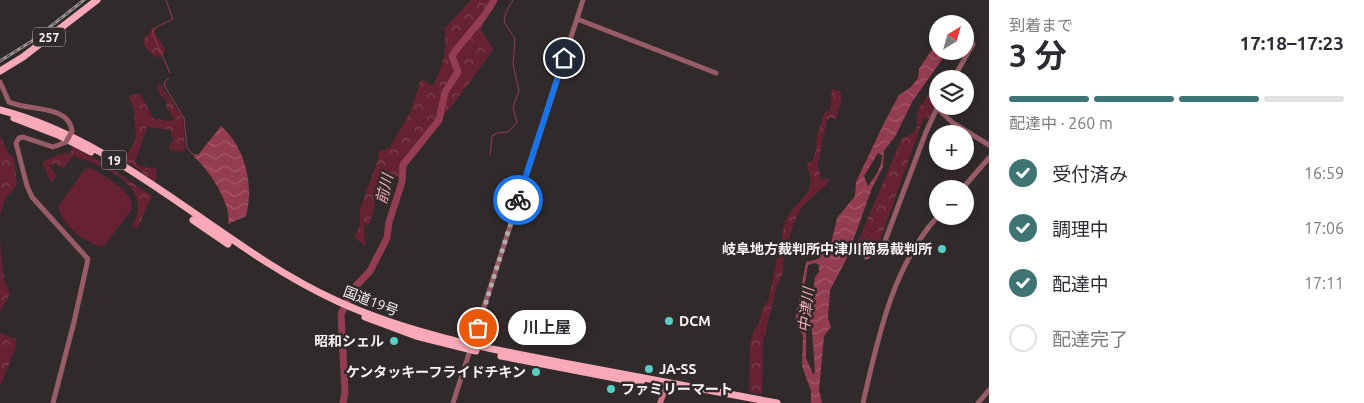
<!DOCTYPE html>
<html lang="ja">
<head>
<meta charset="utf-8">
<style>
	body { margin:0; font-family:Ubuntu,"Noto Sans JP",sans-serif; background:#f7f7f7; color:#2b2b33; height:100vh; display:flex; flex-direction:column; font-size:19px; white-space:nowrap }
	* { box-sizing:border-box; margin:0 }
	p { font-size:16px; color:#7c7c81 }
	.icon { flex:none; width:28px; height:28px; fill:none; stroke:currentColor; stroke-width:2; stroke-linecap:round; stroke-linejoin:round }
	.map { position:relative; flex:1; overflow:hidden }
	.sheet { display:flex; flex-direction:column; background:#fff; width:375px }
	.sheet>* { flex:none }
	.needle { width:32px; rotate:37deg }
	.controls { position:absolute; left:929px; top:15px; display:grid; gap:10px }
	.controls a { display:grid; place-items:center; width:45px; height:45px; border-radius:50%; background:#fff; box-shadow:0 2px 8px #0003; font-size:25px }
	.pin { position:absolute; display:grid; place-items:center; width:42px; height:42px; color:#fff; margin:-21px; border:2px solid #fff; border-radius:50%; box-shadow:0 1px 5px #0007 }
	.courier { position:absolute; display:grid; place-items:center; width:50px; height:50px; margin:-25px; border:4px solid #1a73e8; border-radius:50%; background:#fff; color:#222; box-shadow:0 1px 6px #0007 }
	.bubble { position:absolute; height:35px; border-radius:18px; background:#fff; box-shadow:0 2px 8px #0003; font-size:16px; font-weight:700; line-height:35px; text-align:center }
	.head em { font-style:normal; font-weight:700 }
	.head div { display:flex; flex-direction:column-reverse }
	.head { display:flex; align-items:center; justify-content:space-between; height:85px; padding:0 20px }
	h1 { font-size:32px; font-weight:700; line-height:38px }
	.bar { display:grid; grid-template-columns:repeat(4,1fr); gap:8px 5px; align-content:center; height:60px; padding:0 20px }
	.bar i { height:6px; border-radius:4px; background:#e1e1e2 }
	.bar .selected { background:#3e7474 }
	.bar p { grid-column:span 4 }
	ol { padding:0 20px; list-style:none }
	li { display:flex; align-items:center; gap:15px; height:55px }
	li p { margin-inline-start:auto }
	li .icon { padding:5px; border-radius:50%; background:#3e7474; color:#fff; stroke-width:4 }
	li:last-child { color:#7c7c81 }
	li i { width:28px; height:28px; border:2px solid #e1e1e2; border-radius:50% }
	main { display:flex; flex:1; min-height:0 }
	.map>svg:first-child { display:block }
	.forest { fill:url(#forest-crowns) }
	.pitch { fill:#662234 }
	.water { fill:url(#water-waves); fill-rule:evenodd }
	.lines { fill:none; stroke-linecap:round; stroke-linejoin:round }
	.stream { stroke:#943c52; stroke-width:1 }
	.river { stroke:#943c52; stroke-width:7 }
	.tertiary { stroke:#985c68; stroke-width:5 }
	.secondary { stroke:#d57589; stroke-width:5.5 }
	.trunk { stroke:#f8a8b7; stroke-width:7 }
	.rail-casing { stroke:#979192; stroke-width:3 }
	.rail { stroke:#312a2b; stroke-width:1; stroke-dasharray:4; stroke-linecap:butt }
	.tertiary-bridge { stroke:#985c68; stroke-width:5 }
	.done { stroke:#b2adae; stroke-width:5; stroke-dasharray:0 9 }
	.route { stroke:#1a73e8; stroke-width:6 }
	.poi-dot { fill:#56cec3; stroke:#312a2b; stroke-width:2 }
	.labels { text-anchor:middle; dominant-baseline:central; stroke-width:5; stroke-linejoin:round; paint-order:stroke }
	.shield { fill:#312a2b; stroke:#bcb7b8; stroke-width:1 }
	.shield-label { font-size:12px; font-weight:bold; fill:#f8f3f4 }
	.poi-label { font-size:14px; font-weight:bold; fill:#f8f3f4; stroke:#312a2b; text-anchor:end }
	.street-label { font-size:14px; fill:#f8f3f4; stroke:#312a2b }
	.water-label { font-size:15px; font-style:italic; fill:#f6abb9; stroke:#312a2b }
</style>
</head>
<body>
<main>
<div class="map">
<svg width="989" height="403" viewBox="0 0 989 403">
	<defs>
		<pattern id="forest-crowns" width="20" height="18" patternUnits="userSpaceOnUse" patternTransform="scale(1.25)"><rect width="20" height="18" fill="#662234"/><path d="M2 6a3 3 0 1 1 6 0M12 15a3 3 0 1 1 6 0" fill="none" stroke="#7d4352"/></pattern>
		<pattern id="water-waves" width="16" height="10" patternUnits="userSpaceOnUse" patternTransform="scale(1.25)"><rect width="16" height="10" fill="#943c52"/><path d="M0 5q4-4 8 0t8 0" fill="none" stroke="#a4596c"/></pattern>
	</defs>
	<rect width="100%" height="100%" fill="#312a2b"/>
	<path class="forest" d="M471,0H492L481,30L493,49C465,91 435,128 401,165V178L386,174L378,189L370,224L364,225L365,246L354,237L360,225V210L378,159L379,151L389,148L410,113L421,79L433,86C442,67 448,50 444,29Z
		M155,26V34L165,48L163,56L155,57L145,47L143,40Z
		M160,84L183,119L185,152L171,150L169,147L174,138L171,136V130L147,127L135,162L139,166L157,169L155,182L125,160L136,138L134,111L129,96L140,93L153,118L168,121L174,120L166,106L167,101L161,96L157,86Z
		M937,85V102L929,119L924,117L880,240L876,246L863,255L854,251L902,138C925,130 913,126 918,111C921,102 932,92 937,85Z
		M832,89L840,91L842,99L836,119L830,117L827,120L817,168L820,170V178L823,180L827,178L830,181L802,207L793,225L784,257L782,275L777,285L763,342L762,394L749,392L750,342L755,328L759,324L762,309L768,301L785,222C797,195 820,197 806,163L812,162L816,151L817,135L825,112L830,110Z
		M0,137C6,144 6,153 14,158L17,184L12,192L5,198L0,216Z
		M73,147L108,166L152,196L137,229L132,226C156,187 104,165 73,156L63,169L55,163L50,166L57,177L51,182L42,162L60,154L70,153Z
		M0,241L4,279L10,294L0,312Z
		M0,333L16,339V347L0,386Z"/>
	<path class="pitch" d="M89,168C99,171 127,190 130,198C132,202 132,207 132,209L104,246C89,247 57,222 59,205L85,169Z"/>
	<path class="water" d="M937,42L938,51H948L912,102L896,135L884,151L883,167L872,188L846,260L830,290L828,318L831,327L824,336L819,390L822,403H811V391L802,366L803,336L795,321L806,262L818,259L831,244L837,218L855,196L856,182L884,123L899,95L911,87L918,78L919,69ZM878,153L882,155C882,167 875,177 868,186L864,176ZM815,263L819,265V272L815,277L809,324L812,331L815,373L813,374L806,358V331L799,320L808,265Z
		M221,126C246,148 254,186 246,216L228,224C233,206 208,168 194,157L195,154L198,155Z"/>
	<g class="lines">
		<path class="stream" d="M166,0L173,19L157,27L152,32L170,73
			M169,78L164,82L165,87L184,118L187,148L195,156
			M490,155L492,136L497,133L508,132L517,122L513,107L519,91L513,64L515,39L504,22L506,12L513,0"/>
		<path class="river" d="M343,403L345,392L341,314L355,287L370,271L387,238L389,222L402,182L403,165L439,120L445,92L458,72L452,56C465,36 483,22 494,0"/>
		<path class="tertiary" d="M577,19L716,73
			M953,79L973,44
			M0,82L9,102C27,111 69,104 72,131
			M937,108L953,123L989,145
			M962,189L989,158
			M885,241L909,254
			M866,257L878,250L885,241L926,132L938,106
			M53,403L74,322L88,259L32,197L27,186L16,143L19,138L23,137L53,147L66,142
			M453,403L583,0
			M863,403C878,338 892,267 938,216
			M978,403L989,390"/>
		<path class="secondary" d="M660,403L668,383"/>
		<path class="trunk" d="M0,71L23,57L97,0
			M0,110C127,143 219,247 337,301C411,335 490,349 569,364C638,377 708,390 777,403
			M14,118L58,135L91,152
			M193,220L228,244
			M365,317L416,336L476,351
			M501,356L641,383"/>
		<defs>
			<path id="rail" d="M0,61L32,41L84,0"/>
		</defs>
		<use href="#rail" class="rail-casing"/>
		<use href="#rail" class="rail"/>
		<path class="tertiary-bridge" d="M66,142L72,131"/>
	</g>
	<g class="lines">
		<path class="done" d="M478,328L518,200"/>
		<path class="route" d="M518,200L564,58"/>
	</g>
	<g class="poi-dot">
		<circle cx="942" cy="249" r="5"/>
		<circle cx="669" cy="321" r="5"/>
		<circle cx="394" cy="341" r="5"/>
		<circle cx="649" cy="369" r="5"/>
		<circle cx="536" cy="372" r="5"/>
		<circle cx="611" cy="389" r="5"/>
	</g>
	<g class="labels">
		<g class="shield">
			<rect x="33" y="27.5" width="32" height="19" rx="4"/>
			<rect x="101.5" y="150.5" width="25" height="19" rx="4"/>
		</g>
		<g class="shield-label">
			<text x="49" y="37">257</text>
			<text x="114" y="160">19</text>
		</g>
		<g class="poi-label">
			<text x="932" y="249">岐阜地方裁判所中津川簡易裁判所</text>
			<text x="679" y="321" text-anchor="start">DCM</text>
			<text x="384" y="341">昭和シェル</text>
			<text x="659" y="369" text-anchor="start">JA-SS</text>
			<text x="526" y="372">ケンタッキーフライドチキン</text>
			<text x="621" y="389" text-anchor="start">ファミリーマート</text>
		</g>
		<g class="street-label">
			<text transform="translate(371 301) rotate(21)">国道19号</text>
		</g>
		<g class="water-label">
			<text transform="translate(384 189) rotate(-76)">前川</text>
			<text transform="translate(806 310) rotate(-84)">中津川</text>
		</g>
	</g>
</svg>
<div class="controls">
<a><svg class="needle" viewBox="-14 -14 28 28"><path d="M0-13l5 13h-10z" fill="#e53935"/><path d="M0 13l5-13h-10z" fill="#7c7c81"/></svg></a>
<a><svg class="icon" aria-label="layers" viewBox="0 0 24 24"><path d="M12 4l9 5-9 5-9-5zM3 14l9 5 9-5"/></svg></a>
<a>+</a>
<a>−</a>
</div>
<div class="pin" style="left:478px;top:328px;background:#ea580c"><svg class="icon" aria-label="bag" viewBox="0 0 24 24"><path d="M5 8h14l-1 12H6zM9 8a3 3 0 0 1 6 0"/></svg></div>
<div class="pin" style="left:564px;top:58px;background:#1f2937"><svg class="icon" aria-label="home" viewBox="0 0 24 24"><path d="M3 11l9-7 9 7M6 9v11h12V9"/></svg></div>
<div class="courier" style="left:518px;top:200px"><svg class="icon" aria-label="bike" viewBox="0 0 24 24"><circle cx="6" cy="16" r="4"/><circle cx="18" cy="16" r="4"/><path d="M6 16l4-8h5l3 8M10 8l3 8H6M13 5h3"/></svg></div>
<div class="bubble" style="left:508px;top:310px;width:78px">川上屋</div>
</div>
<section class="sheet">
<div class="head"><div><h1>3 分</h1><p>到着まで</p></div><em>17:18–17:23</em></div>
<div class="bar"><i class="selected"></i><i class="selected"></i><i class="selected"></i><i></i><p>配達中 · 260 m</p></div>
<ol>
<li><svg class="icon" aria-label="check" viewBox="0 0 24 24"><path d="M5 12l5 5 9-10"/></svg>受付済み<p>16:59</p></li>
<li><svg class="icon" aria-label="check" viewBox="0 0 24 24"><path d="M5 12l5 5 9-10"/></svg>調理中<p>17:06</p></li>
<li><svg class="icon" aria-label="check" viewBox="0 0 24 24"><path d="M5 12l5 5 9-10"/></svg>配達中<p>17:11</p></li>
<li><i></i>配達完了</li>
</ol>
</section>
</main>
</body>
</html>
